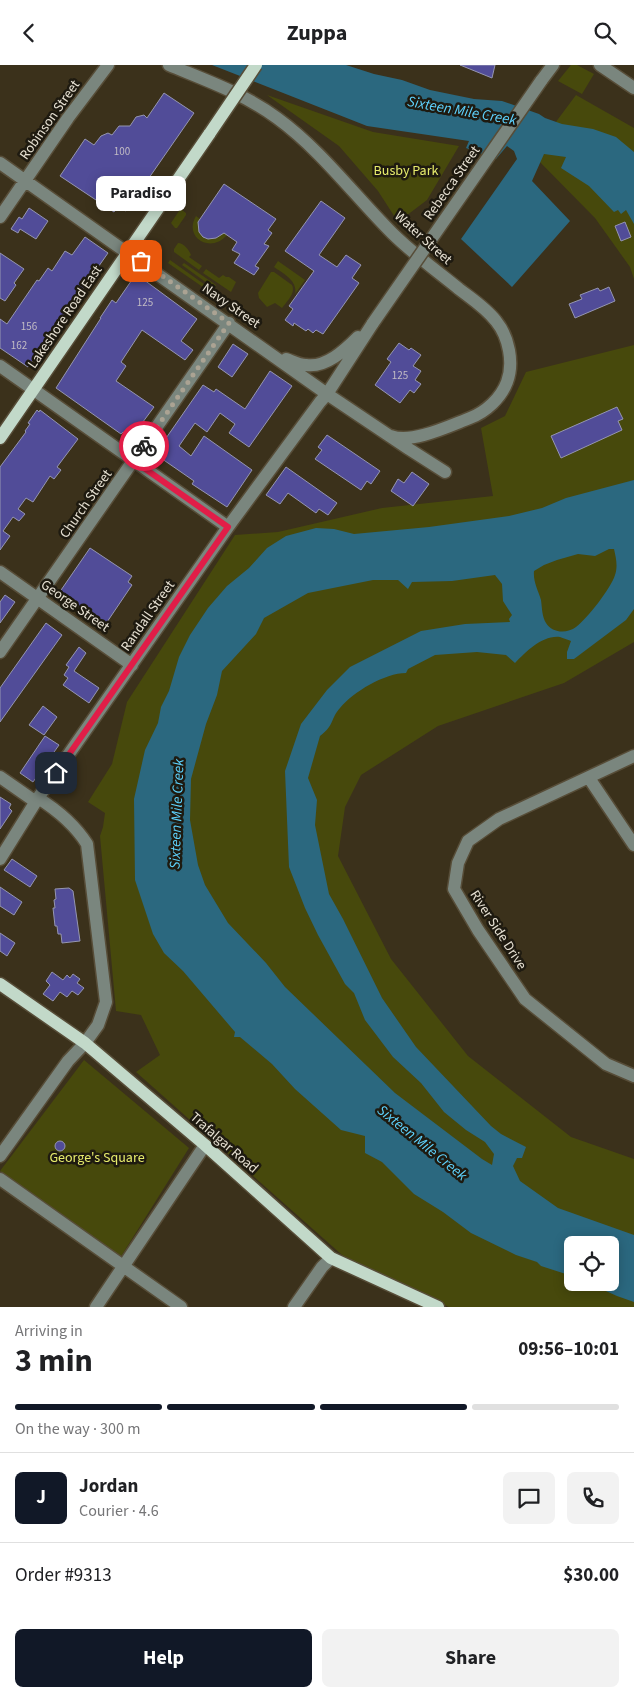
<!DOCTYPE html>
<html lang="en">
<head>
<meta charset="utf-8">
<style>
	body { margin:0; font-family:"Source Sans 3",sans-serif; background:#f2f2f2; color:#202124; height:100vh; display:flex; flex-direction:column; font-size:19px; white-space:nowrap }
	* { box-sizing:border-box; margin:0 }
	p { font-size:16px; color:#757577 }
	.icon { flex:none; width:28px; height:28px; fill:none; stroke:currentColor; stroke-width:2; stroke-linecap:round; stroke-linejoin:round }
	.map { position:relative; height:1242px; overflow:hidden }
	.drawer { display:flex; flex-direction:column; background:#fff; flex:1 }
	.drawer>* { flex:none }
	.fabs { position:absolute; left:564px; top:1171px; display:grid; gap:10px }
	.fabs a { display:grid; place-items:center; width:55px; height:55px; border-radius:8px; background:#fff; box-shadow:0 2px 12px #0003; font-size:25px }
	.pin { position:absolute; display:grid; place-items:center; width:42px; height:42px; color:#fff; margin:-21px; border-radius:10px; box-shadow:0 2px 8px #0006 }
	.courier { position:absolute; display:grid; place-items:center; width:50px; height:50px; margin:-25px; border:4px solid #e11d48; border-radius:50%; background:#fff; color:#222; box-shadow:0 1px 6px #0007 }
	.bubble { position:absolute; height:35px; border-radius:8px; background:#fff; box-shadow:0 2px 12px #0003; font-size:16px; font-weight:700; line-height:35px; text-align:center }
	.head em { font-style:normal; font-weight:700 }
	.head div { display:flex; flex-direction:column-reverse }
	.head { display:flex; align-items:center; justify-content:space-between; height:85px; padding:0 15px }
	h1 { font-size:32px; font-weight:700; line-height:38px }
	.bar { display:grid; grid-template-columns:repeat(4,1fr); gap:8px 5px; align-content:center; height:60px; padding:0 15px }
	.bar i { height:6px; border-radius:4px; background:#e0e0e0 }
	.bar .on { background:#111827 }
	.bar p { grid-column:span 4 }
	.line { display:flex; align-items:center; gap:12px; padding:0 15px; border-top:1px solid #e0e0e0 }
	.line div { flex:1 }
	.round { display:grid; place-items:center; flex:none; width:52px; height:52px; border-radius:8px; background:#f2f2f2 }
	.action { display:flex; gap:10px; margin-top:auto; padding:10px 15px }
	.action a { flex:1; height:58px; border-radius:8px; background:#111827; color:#fff; font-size:20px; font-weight:700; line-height:58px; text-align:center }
	.action a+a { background:#f2f2f2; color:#202124 }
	header { display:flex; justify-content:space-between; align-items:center; height:65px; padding:0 15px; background:#fff; font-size:22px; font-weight:700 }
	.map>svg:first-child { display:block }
	.green { fill:#47490c; fill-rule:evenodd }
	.water { fill:#2b687f; fill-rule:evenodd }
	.building { fill:#514c98; stroke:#9596b1 }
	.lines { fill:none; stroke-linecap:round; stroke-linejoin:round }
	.minor-casing { stroke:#574d38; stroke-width:15 }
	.major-casing { stroke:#574d38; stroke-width:15 }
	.minor { stroke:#7a867e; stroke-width:12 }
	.major { stroke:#c2d9c9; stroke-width:12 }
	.minor-bridge-casing { stroke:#574d38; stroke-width:15; stroke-linecap:butt }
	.major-bridge-casing { stroke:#574d38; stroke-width:15; stroke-linecap:butt }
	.minor-bridge { stroke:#7a867e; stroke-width:12 }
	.major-bridge { stroke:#c2d9c9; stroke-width:12 }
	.done { stroke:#aba393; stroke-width:5; stroke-dasharray:0 9 }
	.route { stroke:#e11d48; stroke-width:6 }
	.labels { text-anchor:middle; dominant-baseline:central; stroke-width:5; stroke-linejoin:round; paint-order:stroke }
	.number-label { font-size:11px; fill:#c2bcc4 }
	.street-label { font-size:14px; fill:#e7e1d3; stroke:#1e1a10 }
	.park-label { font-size:14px; fill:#e7ec6c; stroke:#1e1a10 }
	.water-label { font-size:15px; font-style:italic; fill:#5ed2fd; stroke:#1e1a10 }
</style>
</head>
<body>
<header><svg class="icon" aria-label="back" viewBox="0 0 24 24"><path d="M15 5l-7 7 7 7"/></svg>Zuppa<svg class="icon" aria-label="search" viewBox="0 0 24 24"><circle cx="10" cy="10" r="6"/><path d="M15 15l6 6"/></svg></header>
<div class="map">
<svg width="634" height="1242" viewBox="0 0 634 1242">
	<rect width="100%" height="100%" fill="#3b311b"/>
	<path class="green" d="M571,0H577L594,9L582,29L558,16Z
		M267,30L373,67L459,81L427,135L398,157L378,126L339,81Z
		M576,30L634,63V214L630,202L595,153L532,89Z
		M182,145L186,148V150L177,163H175L171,158L179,146Z
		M196,151L200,154L198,163L203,172C211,176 218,174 223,167L227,170C211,189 183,173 196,151Z
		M178,178C184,178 189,185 191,190L189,192L202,201L199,205L174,187V184Z
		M170,195L225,234L223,236L168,198Z
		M278,196L305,215L295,229C298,216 284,209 274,202Z
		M184,198L216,220L214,223L182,200Z
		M206,204L219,213L223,210L226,212H229L236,217L231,227L203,208Z
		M271,207H274L292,220C296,228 287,236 282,243L275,238L267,242L259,233L258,228Z
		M634,280V577L564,618L438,661L361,710L345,742L338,791L391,894L468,991L571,1072L634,1094V1242H449L350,1197L136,1007L160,990L141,950L116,946L100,771L103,762L105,748L88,737L112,699L127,637L235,470L278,467L382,443L493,431L481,363L505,351L526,307ZM572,1180H610V1218H572Z
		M84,995L189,1083L120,1193L0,1106Z"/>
	<path class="water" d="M212,0H346L374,9L402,15L430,25L474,34L502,36L539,49L545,53L562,59L593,64L616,72L634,87V159L626,145L621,149L618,145L614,147L589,121L561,103L566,92L544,89L532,116L570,156L512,222L461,174L517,94L514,86L507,81L496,94L466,83L469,76L367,61Z
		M634,415V544L626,555L574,594H567V587L571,576C568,575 563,573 560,572C542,570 526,587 515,598L506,590L477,587L435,590L408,604L406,608C385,608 353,627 340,643C330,654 335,660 320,671L308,713L317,735L315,760L329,829L343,854L382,933L416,982L491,1061L501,1069L526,1082L522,1093H517L513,1101L520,1116L558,1143L634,1170V1237L617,1231L588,1218H610V1180H572V1211L541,1201L537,1197L516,1190L471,1168L443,1147L414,1129L382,1097L365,1088V1071L341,1065L295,1024L272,999L240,972H234L235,967L183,906L164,888L153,869L135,815L134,734L145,685L158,658L161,642L169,626L179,592L190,570L208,543L227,521L249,503L267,483L286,471L316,463L334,464L354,469L429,462L509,451L542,443L566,433ZM609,484H614C616,493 618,501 615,510C611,523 587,554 576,562C567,569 552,568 546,558C542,552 542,542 541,535C538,525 533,517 534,506L544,500L557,495L578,489L595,491ZM495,510L502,519L503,536L512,550L509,554L510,557L465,559L421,566L350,602L327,625L301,659L285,706L289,802L305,843L318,870L345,919L354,928L365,955L393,992L421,1018L444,1047L466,1065L485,1077L494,1089L492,1100L482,1094L395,1028L285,922L266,898L228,858L205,820L198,800L190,755L191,714L206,659L217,630L222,606L256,569L264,553L308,528L373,515H398L408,524L412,517L452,516Z"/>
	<path class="building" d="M460,0H495L492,13Z
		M164,28L194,48L126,146L118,141L114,147L60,111L85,74L94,80L101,71L108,68L112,70L119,61H130L136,52L144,50L147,53Z
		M224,119L276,154L268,165L272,168L264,179L269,181L255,201L259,203L254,210L234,198L240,189L232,185L237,177L224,168L216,173L208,174L203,172L199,167L198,157Z
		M321,136L345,153L319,190L337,202L346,190L361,200L352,213L359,218L323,269L316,265L313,268L308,264L306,266L294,258L293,261L285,255L293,244L289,241L314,206L285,186Z
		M29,143L48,156L36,174L20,164L18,168L11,164L19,152L22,154Z
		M625,157L631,172L621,176L615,161Z
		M85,172L108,188L28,302L0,283V254L7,259L37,215L39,216L48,203L52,206L65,186L72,190Z
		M0,188L24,204L14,218L16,220L5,236L0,233Z
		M136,209L197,254L181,276L193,285L185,295L142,265L121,297L126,301L116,316L154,342L131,373L123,367L121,369L56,323L101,253H100L112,235L116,238Z
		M609,222L615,236L575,253L569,239L582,234L580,230L598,223L600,226Z
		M399,278L409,285L411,283L421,290L413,301L421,306L415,315L421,319L414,328L410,325L400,338L375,320L391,297L387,294Z
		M233,279L248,289L232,312L218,302Z
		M270,306L292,321L249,382L229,368L235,359L220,348L207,367L195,358L179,381L191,391L204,371L252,405L227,442L192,419L194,416L155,389L203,320L214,327L216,324L245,344Z
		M617,342L623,354L618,356L622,365L561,393L551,371Z
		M37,345L39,347L40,345L78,374L57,402L61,405L54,414L50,411L33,437L26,433L18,444L25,449L19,456L13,452L3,466L10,471L0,485V402L26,367L25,366L30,359L28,358Z
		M327,370L380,406L371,419L367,416L361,425L315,394L322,385L318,382Z
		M286,402L337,438L328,450L319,444L316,448L288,428L280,439L266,430Z
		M412,407L429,419L413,441L391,426L398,414L404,418Z
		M90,483L132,511L128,517L132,520L105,560L59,528Z
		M5,530L15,537L0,558V537Z
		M46,558L62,570L0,657V623Z
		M79,582L86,588L74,606L99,623L89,638L63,620L68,613L64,610L69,602L66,600Z
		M43,641L57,652L44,670L29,660Z
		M45,671L59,680L33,717L20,708Z
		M0,732L11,739L9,743L12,746L0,764Z
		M12,794L37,811L30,822L4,805Z
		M0,822L22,837L14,850L0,841Z
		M69,823L73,826L80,876L62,878L61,869H58L57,861H55L53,843H55L54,835L56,834L55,824Z
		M0,868L15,878L7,891L0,886Z
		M52,907L63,915L67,910L70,913L73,909L80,914L77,918L84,923L78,930L72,926L67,932L60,927L53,936L43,929L50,920L46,916Z
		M55 1081a5 5 0 1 1 10 0a5 5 0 1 1-10 0Z"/>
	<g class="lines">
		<defs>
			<path id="minor" d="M169,0C205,15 245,29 277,53C321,85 354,130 392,168C412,188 437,206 459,224C472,234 486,243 496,256C509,272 514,298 507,317C501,333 486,347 470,353C449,361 412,379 391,371
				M600,0L634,23
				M541,16L553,0
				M0,98L327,329L409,384L445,407
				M0,152L68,53L108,0
				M286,294C292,296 299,300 306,300C326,303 345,285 358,272
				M0,301L228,462
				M0,507L132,600
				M0,587L229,258
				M634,691L499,754L468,776L458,798L454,824L478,865L525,934L606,999L634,1011
				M0,712L36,737
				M589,713L634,780
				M0,794L38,733L228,462L320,337L327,329L373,258
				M0,1091L68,996L85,978L98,960L106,937L87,779C75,760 57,745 38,733
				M0,1114L181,1242
				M96,1242L205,1080
				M294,1242L322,1202L331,1193"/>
			<path id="major" d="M0,373L210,68
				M0,919L85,978L205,1080L331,1193L438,1242"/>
		</defs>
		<use href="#minor" class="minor-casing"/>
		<use href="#major" class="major-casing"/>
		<use href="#minor" class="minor"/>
		<use href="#major" class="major"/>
		<defs>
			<path id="minor-bridge" d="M373,258L541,16"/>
			<path id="major-bridge" d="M210,68L256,0"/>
		</defs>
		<use href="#minor-bridge" class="minor-bridge-casing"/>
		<use href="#major-bridge" class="major-bridge-casing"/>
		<use href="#minor-bridge" class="minor-bridge"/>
		<use href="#major-bridge" class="major-bridge"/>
	</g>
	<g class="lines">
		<path class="done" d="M141,196L229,258L144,381"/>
		<path class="route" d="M56,708L228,462L134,396L144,381"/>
	</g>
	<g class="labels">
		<g class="number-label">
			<text x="122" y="86">100</text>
			<text x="145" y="237">125</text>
			<text x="29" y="261">156</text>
			<text x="19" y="280">162</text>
			<text x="400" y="310">125</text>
		</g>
		<g class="street-label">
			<text transform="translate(50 55) rotate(-55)">Robinson Street</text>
			<text transform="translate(452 118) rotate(-55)">Rebecca Street</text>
			<text transform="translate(423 173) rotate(42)">Water Street</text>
			<text transform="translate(231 241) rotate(35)">Navy Street</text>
			<text transform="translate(65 252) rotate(-56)">Lakeshore Road East</text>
			<text transform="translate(86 439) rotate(-55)">Church Street</text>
			<text transform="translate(75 541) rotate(35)">George Street</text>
			<text transform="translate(148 551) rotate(-55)">Randall Street</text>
			<text transform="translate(498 865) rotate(57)">River Side Drive</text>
			<text transform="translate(224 1078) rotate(41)">Trafalgar Road</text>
		</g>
		<g class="park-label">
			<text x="406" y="106">Busby Park</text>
			<text x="97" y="1093">George's Square</text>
		</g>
		<g class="water-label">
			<text transform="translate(462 46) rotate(10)">Sixteen Mile Creek</text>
			<text transform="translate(177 749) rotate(-88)">Sixteen Mile Creek</text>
			<text transform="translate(422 1078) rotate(39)">Sixteen Mile Creek</text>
		</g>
	</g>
</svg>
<div class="fabs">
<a><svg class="icon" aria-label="locate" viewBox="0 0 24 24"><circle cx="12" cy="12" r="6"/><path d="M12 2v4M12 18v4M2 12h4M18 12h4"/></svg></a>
</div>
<div class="pin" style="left:141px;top:196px;background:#ea580c"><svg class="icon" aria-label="bag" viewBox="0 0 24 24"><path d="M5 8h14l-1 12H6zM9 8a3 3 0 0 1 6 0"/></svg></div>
<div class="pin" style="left:56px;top:708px;background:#1f2937"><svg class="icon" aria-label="home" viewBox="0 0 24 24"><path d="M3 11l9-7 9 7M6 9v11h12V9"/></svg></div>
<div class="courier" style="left:144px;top:381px"><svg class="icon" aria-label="bike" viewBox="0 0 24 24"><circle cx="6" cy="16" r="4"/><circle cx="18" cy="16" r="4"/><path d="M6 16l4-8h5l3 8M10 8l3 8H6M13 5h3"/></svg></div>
<div class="bubble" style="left:96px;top:111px;width:90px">Paradiso</div>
</div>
<section class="drawer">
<div class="head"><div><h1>3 min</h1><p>Arriving in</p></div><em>09:56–10:01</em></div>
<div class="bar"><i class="on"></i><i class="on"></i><i class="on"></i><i></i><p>On the way · 300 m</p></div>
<div class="line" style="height:90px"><b class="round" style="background:#111827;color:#fff">J</b><div><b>Jordan</b><p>Courier · 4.6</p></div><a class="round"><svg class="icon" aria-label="chat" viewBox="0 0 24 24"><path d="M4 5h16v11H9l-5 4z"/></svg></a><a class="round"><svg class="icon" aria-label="phone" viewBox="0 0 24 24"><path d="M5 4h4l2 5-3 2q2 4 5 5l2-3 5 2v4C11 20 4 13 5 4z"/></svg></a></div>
<div class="line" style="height:65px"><div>Order #9313</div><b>$30.00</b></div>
<div class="action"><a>Help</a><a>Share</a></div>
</section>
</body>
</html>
